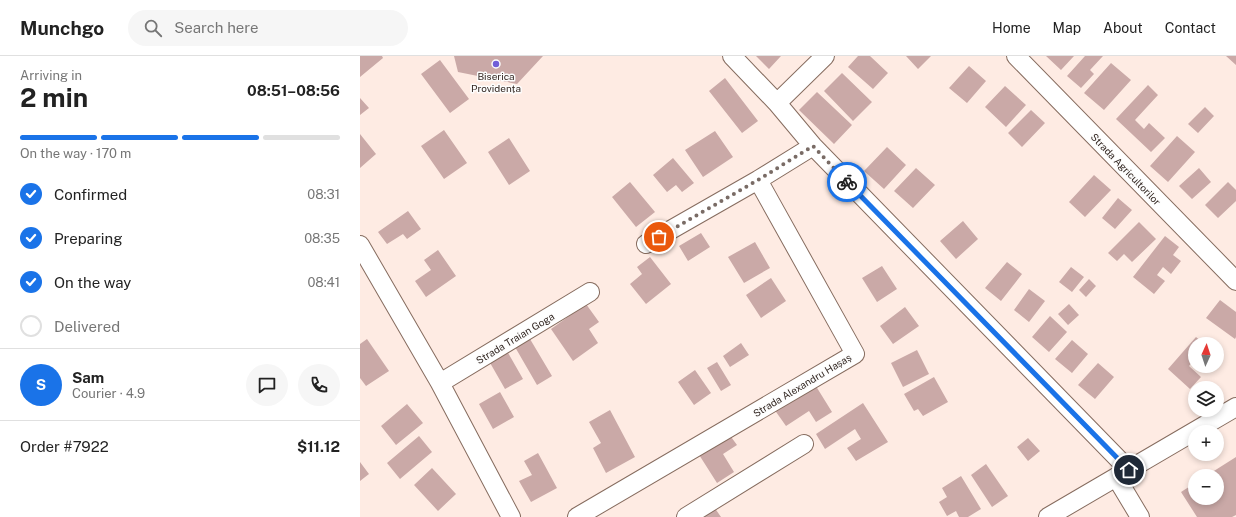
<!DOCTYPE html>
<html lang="en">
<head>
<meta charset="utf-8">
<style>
	body { margin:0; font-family:"Public Sans",sans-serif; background:#f6f6f6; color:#222; height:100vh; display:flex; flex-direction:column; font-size:15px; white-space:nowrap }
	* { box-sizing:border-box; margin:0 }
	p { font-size:13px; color:#767676 }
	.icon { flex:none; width:22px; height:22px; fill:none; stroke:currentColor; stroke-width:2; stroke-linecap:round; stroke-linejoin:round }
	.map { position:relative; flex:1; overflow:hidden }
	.drawer { display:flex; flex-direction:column; background:#fff; width:360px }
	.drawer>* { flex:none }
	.needle { width:26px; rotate:3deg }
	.fabs { position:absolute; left:828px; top:281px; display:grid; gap:8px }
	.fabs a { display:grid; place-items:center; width:36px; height:36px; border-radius:50%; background:#fff; box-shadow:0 2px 6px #0003; font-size:20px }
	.pin { position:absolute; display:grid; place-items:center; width:34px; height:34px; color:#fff; margin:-17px; border:2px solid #fff; border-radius:50%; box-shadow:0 1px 4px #0007 }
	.courier { position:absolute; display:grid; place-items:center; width:40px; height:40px; margin:-20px; border:3px solid #1a73e8; border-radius:50%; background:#fff; color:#222; box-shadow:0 1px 5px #0007 }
	.head em { font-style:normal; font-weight:700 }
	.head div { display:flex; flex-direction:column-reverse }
	.head { display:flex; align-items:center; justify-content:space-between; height:68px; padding:0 20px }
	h1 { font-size:26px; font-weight:700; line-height:30px }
	.bar { display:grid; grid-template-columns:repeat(4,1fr); gap:6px 4px; align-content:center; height:48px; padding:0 20px }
	.bar i { height:5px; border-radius:3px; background:#e0e0e0 }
	.bar .selected { background:#1a73e8 }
	.bar p { grid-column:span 4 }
	.line { display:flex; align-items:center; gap:10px; padding:0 20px; border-top:1px solid #e0e0e0 }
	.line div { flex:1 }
	.round { display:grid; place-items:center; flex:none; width:42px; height:42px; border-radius:21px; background:#f6f6f6 }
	ol { padding:0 20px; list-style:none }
	li { display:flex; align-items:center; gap:12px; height:44px }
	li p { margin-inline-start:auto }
	li .icon { padding:4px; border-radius:50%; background:#1a73e8; color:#fff; stroke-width:4 }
	li:last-child { color:#767676 }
	li i { width:22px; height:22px; border:2px solid #e0e0e0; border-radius:50% }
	header { display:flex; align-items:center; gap:24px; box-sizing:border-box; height:56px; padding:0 20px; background:#fff; border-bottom:1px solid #e0e0e0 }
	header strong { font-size:19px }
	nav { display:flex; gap:22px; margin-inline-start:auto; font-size:14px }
	.search { width:280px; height:36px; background:#f6f6f6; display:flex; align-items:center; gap:10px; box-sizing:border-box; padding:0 14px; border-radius:22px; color:#767676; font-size:15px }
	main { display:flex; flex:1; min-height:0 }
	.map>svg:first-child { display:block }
	.building { fill:#caa9a7 }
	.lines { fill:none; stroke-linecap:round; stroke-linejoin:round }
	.minor-casing { stroke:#866c5f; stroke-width:20 }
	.minor { stroke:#fff; stroke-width:18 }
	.done { stroke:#796b65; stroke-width:4; stroke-dasharray:0 7.2 }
	.route { stroke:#1a73e8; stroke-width:5 }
	.poi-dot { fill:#705ed8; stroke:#fdfdfd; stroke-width:1.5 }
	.labels { text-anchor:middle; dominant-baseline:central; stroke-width:3; stroke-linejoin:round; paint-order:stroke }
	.poi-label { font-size:10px; fill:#322621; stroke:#fdfdfd }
	.street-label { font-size:10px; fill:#322621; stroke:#fdfdfd }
</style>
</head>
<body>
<header>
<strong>Munchgo</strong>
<div class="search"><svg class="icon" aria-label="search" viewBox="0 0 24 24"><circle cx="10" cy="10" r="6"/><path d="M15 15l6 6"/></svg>Search here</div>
<nav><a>Home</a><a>Map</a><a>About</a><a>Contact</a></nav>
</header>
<main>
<section class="drawer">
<div class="head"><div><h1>2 min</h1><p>Arriving in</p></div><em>08:51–08:56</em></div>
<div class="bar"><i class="selected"></i><i class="selected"></i><i class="selected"></i><i></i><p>On the way · 170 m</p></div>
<ol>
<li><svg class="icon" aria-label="check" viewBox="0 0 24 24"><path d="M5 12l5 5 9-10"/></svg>Confirmed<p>08:31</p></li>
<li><svg class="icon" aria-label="check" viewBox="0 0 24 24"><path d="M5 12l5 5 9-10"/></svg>Preparing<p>08:35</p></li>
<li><svg class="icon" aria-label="check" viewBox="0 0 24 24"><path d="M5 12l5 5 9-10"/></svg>On the way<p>08:41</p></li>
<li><i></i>Delivered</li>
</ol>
<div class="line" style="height:72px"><b class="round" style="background:#1a73e8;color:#fff">S</b><div><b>Sam</b><p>Courier · 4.9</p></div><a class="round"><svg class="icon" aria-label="chat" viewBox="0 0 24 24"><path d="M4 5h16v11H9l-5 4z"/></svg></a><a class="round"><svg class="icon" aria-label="phone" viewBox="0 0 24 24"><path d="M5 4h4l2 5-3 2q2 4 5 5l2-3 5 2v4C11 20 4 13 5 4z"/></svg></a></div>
<div class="line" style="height:52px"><div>Order #7922</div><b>$11.12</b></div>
</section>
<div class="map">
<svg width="876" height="461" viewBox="0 0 876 461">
	<rect width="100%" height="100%" fill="#feebe3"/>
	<path class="building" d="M0,0H22L23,2L0,21Z
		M94,0H183L157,28L98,16Z
		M396,0H421L409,13Z
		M498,0H510L528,17L513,33L488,11Z
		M546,0H571L558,13Z
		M686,0H714L701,14Z
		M725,0H743L730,14L734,18L721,32L707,20Z
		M866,0H876V9Z
		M80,4L109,43L90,57L61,18Z
		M751,7L771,24L744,54L724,37Z
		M609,10L626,25L607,47L589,32Z
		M482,17L512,46L493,65L464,35Z
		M365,22L398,65L382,77L349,35Z
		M788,29L798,39L775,64L784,73L789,67L805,82L791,96L756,63Z
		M645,30L666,49L646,71L625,51Z
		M457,36L492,69L474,88L439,54Z
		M0,42L9,52L0,59Z
		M845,51L854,60L838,77L828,68Z
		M671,54L685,67L662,91L648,77Z
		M84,74L107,107L84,123L61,90Z
		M355,75L373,101L343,121L325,94Z
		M0,78L16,98L0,112Z
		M817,80L835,96L808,126L790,110Z
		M149,82L170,115L149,129L128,96Z
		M527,91L546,109L524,133L504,115Z
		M313,102L334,127L322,136L316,129L307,136L293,119Z
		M556,112L575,129L553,152L534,135Z
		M839,112L851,126L832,143L819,130Z
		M734,119L751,134L725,161L709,146Z
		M270,126L295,156L276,171L252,141Z
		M868,126L876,134V145L858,162L845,149Z
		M758,142L772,154L755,173L742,162Z
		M48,155L61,173L47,183L43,178L27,188L18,176Z
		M603,165L618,183L596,203L580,185Z
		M779,166L796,183L772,206L764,198L757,205L748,197Z
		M341,177L350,191L328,205L319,190Z
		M805,180L819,191L813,199L821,205L811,218L803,211L797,219L805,225L794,238L773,221Z
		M395,186L410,212L384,227L368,201Z
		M78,194L96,220L66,241L55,225L71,214L64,204Z
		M290,201L311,228L286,248L270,228L282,218L277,211Z
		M647,206L662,218L641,245L625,232Z
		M522,210L537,233L517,246L502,222Z
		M711,211L724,221L712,236L699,226Z
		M411,222L426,245L401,262L386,239Z
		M729,223L736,230L726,241L719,234Z
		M669,233L685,245L669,266L654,254Z
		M860,244L876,256V281L875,283L846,262Z
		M226,248L239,266L229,273L238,287L213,305L191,273Z
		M709,248L719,259L708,269L698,258Z
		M545,251L559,270L533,288L520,270Z
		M690,260L707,276L689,296L672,281Z
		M836,281L844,288H835V303L829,310L841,321L830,333L808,313Z
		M7,283L29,315L6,330L0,322V288Z
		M170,283L192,320L177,329L155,291Z
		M712,284L728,298L712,317L695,303Z
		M381,287L389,299L370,311L363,300Z
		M557,294L569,318L543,331L531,307Z
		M147,295L163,323L145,333L129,305Z
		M357,306L371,329L361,335L347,312Z
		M738,307L754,321L735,343L718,329Z
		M335,314L351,337L334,349L318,326Z
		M574,321L588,346L563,360L558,353L554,355L544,338Z
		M454,327L472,356L456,366L449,355L426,370L414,353Z
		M140,336L154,361L133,373L119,348Z
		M503,347L528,386L496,405L487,392L501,383L495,373L465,393L456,378Z
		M47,348L63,367L36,389L21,370Z
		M250,354L275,401L246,417L233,392L241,387L229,366Z
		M366,374L377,389L363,398L374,416L357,427L336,394Z
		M59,380L72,396L40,423L27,407Z
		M668,382L680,395L668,405L657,391Z
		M178,397L197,432L171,446L159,425L172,419L164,405Z
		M876,401V459L872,461H837L821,436L835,427V442H857V420H846Z
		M0,406L9,418L0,425Z
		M626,408L648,440L632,451L611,419Z
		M72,412L96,438L78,455L54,429Z
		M601,420L621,453L608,461H599L596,455L587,460L579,446L587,441L582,432Z
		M352,448L361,461H333Z"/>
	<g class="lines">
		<defs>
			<path id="minor" d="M372,0L417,47L453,90L769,414
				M656,0L876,225
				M417,47L465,0
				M286,188L398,124L453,90
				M0,189L80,327L151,461
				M80,327L230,236
				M756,421L780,461
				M217,461L495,298L398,124
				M326,461L444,388
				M688,461L876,351"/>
		</defs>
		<use href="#minor" class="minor-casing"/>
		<use href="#minor" class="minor"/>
	</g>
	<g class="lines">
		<path class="done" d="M299,181L398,124L453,90L487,126"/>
		<path class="route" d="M487,126L769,414"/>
	</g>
	<circle class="poi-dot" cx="136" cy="8" r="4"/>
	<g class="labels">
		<g class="poi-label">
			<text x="136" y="20">Biserica<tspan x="136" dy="12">Providența</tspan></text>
		</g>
		<g class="street-label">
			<text transform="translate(766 113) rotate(46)">Strada Agricultorilor</text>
			<text transform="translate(155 282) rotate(-31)">Strada Traian Goga</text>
			<text transform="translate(442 329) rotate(-31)">Strada Alexandru Hașaș</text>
		</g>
	</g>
</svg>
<div class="fabs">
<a><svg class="needle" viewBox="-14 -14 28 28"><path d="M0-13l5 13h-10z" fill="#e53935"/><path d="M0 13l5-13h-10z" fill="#767676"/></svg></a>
<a><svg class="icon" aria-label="layers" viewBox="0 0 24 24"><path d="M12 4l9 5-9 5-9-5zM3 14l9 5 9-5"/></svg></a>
<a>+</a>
<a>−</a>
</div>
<div class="pin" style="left:299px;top:181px;background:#ea580c"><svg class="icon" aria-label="bag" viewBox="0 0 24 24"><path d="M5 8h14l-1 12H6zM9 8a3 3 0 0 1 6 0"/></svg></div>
<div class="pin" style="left:769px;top:414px;background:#1f2937"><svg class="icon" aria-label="home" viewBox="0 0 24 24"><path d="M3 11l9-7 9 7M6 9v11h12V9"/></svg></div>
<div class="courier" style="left:487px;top:126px"><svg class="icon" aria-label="bike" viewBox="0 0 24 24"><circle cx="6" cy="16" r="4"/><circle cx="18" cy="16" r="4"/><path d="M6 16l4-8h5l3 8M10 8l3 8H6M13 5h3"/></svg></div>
</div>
</main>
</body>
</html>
